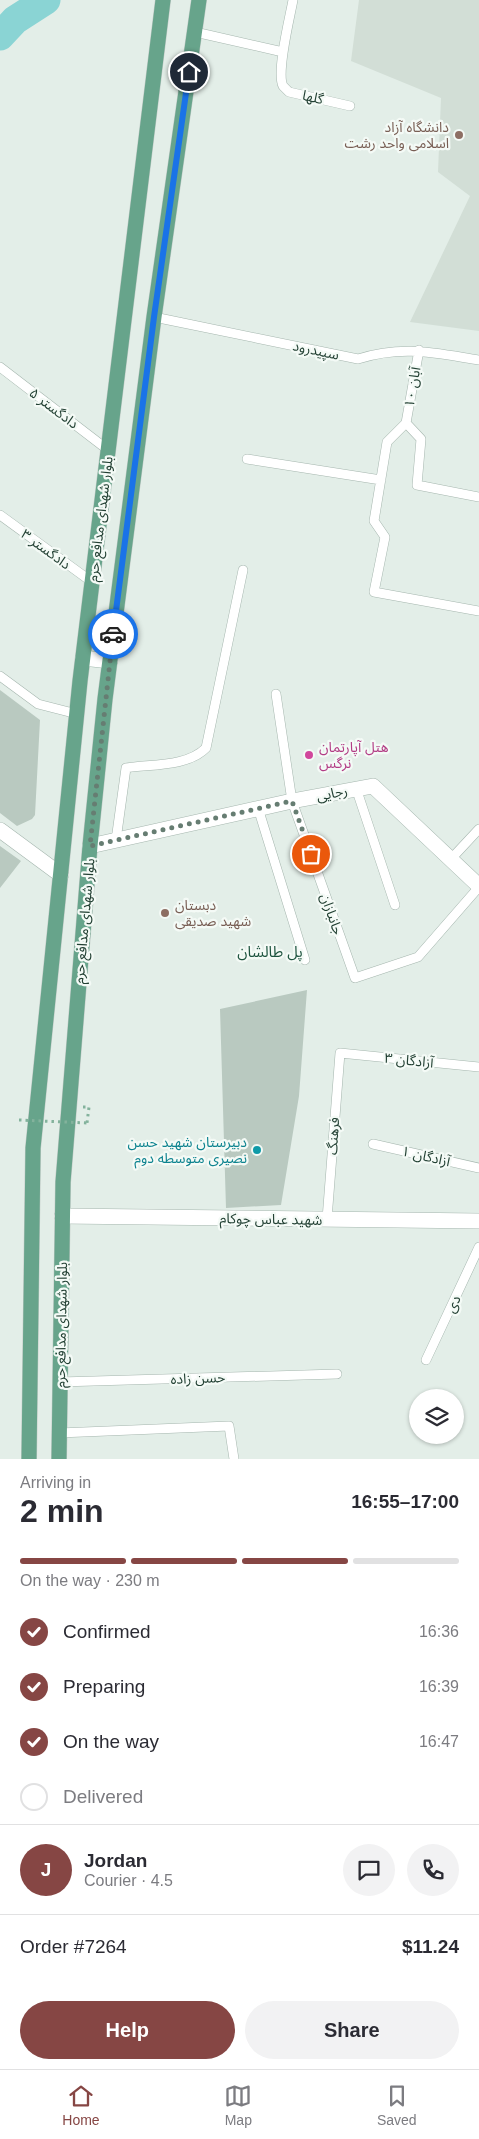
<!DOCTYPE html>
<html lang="en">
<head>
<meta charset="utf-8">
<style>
	body { margin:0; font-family:Helvetica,"Noto Sans Arabic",sans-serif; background:#f2f2f3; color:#2b2b33; height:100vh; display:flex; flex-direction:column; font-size:19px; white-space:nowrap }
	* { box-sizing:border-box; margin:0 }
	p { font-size:16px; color:#7c7c81 }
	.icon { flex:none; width:28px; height:28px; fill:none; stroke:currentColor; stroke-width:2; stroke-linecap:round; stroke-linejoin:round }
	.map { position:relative; height:1459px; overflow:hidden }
	.sheet { display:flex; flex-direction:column; background:#fff; flex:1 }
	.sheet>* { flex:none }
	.controls { position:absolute; left:409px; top:1389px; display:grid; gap:10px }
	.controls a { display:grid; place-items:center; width:55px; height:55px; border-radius:50%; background:#fff; box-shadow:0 1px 4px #0004; font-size:25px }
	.pin { position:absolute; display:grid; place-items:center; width:42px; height:42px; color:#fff; margin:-21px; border:2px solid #fff; border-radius:50%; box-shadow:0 1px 5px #0007 }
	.courier { position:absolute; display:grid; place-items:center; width:50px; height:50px; margin:-25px; border:4px solid #1a73e8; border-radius:50%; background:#fff; color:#222; box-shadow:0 1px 6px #0007 }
	.summary em { font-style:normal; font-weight:600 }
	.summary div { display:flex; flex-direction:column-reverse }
	.summary { display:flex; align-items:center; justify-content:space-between; height:85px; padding:0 20px }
	h1 { font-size:32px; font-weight:600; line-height:38px }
	.bar { display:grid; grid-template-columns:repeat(4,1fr); gap:8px 5px; align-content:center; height:60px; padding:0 20px }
	.bar i { height:6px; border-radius:4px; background:#e1e1e2 }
	.bar .selected { background:#864644 }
	.bar p { grid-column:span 4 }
	.line { display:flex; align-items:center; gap:12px; padding:0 20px; border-top:1px solid #e1e1e2 }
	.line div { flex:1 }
	.round { display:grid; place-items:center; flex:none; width:52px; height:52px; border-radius:26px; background:#f2f2f3 }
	ol { padding:0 20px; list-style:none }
	li { display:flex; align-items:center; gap:15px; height:55px }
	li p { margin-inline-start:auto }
	li .icon { padding:5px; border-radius:50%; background:#864644; color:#fff; stroke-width:4 }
	li:last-child { color:#7c7c81 }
	li i { width:28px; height:28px; border:2px solid #e1e1e2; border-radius:50% }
	.action { display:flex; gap:10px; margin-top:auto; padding:10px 20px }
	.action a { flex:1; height:58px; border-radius:30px; background:#864644; color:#fff; font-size:20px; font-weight:600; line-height:58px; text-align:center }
	.action a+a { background:#f2f2f3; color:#2b2b33 }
	.menu { display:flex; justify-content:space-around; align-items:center; height:70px; border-top:1px solid #e1e1e2; background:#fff; font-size:14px; color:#7c7c81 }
	.menu a { display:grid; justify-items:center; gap:2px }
	.menu .selected { color:#864644 }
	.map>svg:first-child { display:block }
	.built { fill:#d2ded6 }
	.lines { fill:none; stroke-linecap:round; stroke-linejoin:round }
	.river { stroke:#8ad4d4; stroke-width:29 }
	.building { fill:#b9c9c0 }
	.service-casing { stroke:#a5b6ae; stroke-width:10 }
	.minor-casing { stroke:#a5b6ae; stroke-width:16 }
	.secondary-casing { stroke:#a1baae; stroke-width:16 }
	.primary-casing { stroke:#c1cac6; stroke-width:16 }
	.path { stroke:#83b29c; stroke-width:3; stroke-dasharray:2.5 4; stroke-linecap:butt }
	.service { stroke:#fff; stroke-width:9 }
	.minor { stroke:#fff; stroke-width:15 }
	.secondary { stroke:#fff; stroke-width:15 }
	.primary { stroke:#67a48b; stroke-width:15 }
	.path-bridge { stroke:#83b29c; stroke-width:3; stroke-dasharray:2.5 4; stroke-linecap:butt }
	.done { stroke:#667d72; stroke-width:5; stroke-dasharray:0 9 }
	.route { stroke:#1a73e8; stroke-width:6 }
	.education-dot { fill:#8d6e63; stroke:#f4faf6; stroke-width:2 }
	.hotel-dot { fill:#d1479c; stroke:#f4faf6; stroke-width:2 }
	.culture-dot { fill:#0f9aa8; stroke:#f4faf6; stroke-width:2 }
	.labels { text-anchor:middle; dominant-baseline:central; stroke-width:4.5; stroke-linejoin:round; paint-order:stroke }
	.street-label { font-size:14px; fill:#224033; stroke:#f4faf6 }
	.education-label { font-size:14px; fill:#785e54; stroke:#f4faf6; text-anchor:end }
	.hotel-label { font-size:14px; fill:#b23c85; stroke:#f4faf6; text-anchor:start }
	.culture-label { font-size:14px; fill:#0d838f; stroke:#f4faf6; text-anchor:end }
	.neighbourhood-label { font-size:15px; fill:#1d533e; stroke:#f4faf6 }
</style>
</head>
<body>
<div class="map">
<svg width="479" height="1459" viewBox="0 0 479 1459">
	<rect width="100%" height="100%" fill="#e3eee8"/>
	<path class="built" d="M359,0H479V331L410,322L470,196L438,172L441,98L351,61Z"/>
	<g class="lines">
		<path class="river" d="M0,36L15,20L46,0"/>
	</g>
	<path class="building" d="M0,690L40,720L35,815L32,819L17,826L0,813Z
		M0,846L21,861L0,888Z
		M307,990L299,1096L281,1205L226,1208L220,1009Z"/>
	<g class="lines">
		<defs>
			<path id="service" d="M293,0C290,17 276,72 283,86C284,87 288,91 289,92L350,106
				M195,32L283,52
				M154,317L358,359C403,345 434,353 479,360
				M0,367L108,450
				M406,423L387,442L374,521L385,537L374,592L479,611
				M406,423L421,439L417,485L479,497
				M406,423L419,350
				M247,459L381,480
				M0,515L92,582
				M0,676L38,704L77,714
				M276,694L292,801L355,978L418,957L479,887
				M356,788L395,905
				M258,808L305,960
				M116,840L126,768C151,764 187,767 206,748L243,570
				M451,859L479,829
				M373,1144L479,1168
				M327,1219L340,1053L479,1067
				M426,1360L479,1247
				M60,1382L337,1374
				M59,1433L229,1426L234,1459"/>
			<path id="minor" d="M0,830L61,875
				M90,846L292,801L373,786L479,886
				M62,1216L479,1221"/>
			<path id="secondary" d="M83,658L110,661"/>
			<path id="primary" d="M29,1459L33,1148L80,681L163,0
				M59,1459L63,1182L90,846L105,699L154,317L199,0"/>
		</defs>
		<use href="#service" class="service-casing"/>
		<use href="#minor" class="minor-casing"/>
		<use href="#secondary" class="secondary-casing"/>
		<use href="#primary" class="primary-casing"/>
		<path class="path" d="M83,1107H89L87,1123"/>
		<use href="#service" class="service"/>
		<use href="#minor" class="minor"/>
		<use href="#secondary" class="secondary"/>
		<use href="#primary" class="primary"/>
		<path class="path-bridge" d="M19,1120L87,1123"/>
	</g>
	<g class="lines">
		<path class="done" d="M113,634L90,846L292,801L311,854"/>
		<path class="route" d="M113,634L154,317L189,72"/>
	</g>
	<g class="education-dot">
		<circle cx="459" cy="135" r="5"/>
		<circle cx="165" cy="913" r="5"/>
	</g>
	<circle class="hotel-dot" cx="309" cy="755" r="5"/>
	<circle class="culture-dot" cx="257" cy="1150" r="5"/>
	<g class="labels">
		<g class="street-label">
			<text transform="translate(313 97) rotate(13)">گلها</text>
			<text transform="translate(316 350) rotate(12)">سپیدرود</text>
			<text transform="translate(412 387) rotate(-80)">آبان ۱۰</text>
			<text transform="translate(54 408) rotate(37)">دادگستر ۵</text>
			<text transform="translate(100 519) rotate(-83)">بلوار شهدای مدافع حرم</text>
			<text transform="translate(46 549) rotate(36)">دادگستر ۳</text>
			<text transform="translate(332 793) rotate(-11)">رجایی</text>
			<text transform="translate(332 914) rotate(71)">جانبازان</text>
			<text transform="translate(84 921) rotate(-85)">بلوار شهدای مدافع حرم</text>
			<text transform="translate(409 1060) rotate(6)">آزادگان ۳</text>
			<text transform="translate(333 1136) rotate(-86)">فرهنگ</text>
			<text transform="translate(426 1156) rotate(13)">آزادگان ۱</text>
			<text transform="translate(271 1219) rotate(1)">شهید عباس چوکام</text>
			<text transform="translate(453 1304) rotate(-65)">دی</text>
			<text transform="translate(61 1325) rotate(-89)">بلوار شهدای مدافع حرم</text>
			<text transform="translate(198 1378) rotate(-2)">حسن زاده</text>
		</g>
		<g class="education-label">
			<text x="449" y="127">دانشگاه آزاد<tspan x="449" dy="16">اسلامی واحد رشت</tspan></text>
			<text x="175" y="905" text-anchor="start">دبستان<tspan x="175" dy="16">شهید صدیقی</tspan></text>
		</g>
		<g class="hotel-label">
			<text x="319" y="747">هتل آپارتمان<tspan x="319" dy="16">نرگس</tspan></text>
		</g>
		<g class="culture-label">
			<text x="247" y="1142">دبیرستان شهید حسن<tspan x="247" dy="16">نصیری متوسطه دوم</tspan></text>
		</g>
		<g class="neighbourhood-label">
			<text x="270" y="951">پل طالشان</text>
		</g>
	</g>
</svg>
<div class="controls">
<a><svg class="icon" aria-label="layers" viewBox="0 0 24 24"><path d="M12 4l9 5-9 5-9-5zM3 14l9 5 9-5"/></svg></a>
</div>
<div class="pin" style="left:311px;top:854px;background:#ea580c"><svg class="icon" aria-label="bag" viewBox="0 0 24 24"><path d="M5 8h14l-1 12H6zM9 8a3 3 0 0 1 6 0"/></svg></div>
<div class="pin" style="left:189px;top:72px;background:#1f2937"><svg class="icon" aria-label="home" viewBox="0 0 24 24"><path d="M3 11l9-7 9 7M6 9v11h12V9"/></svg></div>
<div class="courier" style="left:113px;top:634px"><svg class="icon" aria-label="car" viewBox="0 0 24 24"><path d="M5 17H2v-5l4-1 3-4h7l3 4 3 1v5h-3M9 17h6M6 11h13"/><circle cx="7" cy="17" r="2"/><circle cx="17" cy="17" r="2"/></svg></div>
</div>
<section class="sheet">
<div class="summary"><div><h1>2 min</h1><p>Arriving in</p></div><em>16:55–17:00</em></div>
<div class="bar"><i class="selected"></i><i class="selected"></i><i class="selected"></i><i></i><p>On the way · 230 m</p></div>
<ol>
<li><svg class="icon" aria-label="check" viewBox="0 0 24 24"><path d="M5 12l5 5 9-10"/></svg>Confirmed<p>16:36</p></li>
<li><svg class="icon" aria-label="check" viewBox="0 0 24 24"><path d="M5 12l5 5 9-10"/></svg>Preparing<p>16:39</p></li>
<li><svg class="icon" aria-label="check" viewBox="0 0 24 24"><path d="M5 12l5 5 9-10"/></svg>On the way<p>16:47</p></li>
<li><i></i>Delivered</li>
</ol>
<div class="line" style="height:90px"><b class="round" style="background:#864644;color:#fff">J</b><div><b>Jordan</b><p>Courier · 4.5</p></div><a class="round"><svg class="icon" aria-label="chat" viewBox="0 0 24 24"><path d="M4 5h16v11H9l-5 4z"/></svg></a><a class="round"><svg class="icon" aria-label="phone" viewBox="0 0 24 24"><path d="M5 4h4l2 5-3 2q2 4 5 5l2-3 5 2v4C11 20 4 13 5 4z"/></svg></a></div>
<div class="line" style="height:65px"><div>Order #7264</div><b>$11.24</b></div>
<div class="action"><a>Help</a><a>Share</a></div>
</section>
<nav class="menu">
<a class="selected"><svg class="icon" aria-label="home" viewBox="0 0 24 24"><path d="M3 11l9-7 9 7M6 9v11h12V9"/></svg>Home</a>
<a><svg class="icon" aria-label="map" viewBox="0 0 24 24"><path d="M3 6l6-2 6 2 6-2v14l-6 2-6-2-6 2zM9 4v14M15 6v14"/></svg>Map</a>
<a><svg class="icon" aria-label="saved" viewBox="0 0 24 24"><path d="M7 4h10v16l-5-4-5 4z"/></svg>Saved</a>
</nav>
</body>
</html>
